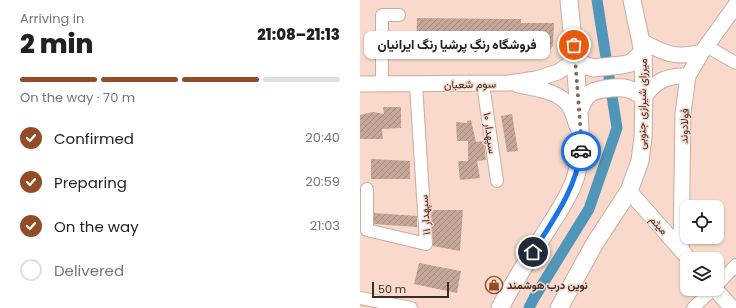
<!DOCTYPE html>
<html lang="en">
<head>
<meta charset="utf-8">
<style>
	body { margin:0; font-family:Poppins,Vazirmatn,sans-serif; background:#f6f6f6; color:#222; height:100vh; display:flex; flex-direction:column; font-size:15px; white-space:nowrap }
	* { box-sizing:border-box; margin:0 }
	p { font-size:13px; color:#767676 }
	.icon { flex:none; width:22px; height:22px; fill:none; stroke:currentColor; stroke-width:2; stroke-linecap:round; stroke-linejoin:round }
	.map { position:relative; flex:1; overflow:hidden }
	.details { display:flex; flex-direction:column; background:#fff; width:360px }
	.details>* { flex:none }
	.buttons { position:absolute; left:320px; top:200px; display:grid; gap:8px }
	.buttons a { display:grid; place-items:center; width:44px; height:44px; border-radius:8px; background:#fff; box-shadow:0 1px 3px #0004; font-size:20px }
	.scale { position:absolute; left:12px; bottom:10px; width:77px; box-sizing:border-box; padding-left:4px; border:2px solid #392d28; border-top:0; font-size:11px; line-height:14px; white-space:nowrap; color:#392d28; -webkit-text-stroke:3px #f8d9cb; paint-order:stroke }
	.pin { position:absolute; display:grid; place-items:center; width:34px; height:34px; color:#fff; margin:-17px; border:2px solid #fff; border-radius:50%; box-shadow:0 1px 4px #0007 }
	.courier { position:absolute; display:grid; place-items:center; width:40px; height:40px; margin:-20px; border:3px solid #1a73e8; border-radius:50%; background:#fff; color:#222; box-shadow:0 1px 5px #0007 }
	.bubble { position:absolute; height:28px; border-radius:8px; background:#fff; box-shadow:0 1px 3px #0004; font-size:13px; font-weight:800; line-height:28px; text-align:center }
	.head em { font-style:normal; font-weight:800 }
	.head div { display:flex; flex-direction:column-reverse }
	.head { display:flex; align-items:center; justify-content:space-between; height:68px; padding:0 20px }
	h1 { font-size:26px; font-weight:800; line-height:30px }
	.bar { display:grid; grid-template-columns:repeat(4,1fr); gap:6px 4px; align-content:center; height:48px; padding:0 20px }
	.bar i { height:5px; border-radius:3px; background:#e0e0e0 }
	.bar .on { background:#924c26 }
	.bar p { grid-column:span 4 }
	ol { padding:0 20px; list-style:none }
	li { display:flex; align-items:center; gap:12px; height:44px }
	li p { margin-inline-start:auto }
	li .icon { padding:4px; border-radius:50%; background:#924c26; color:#fff; stroke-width:4 }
	li:last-child { color:#767676 }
	li i { width:22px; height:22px; border:2px solid #e0e0e0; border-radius:50% }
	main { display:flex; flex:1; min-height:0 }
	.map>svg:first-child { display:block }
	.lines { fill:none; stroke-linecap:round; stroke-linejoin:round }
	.canal { stroke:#5096b8; stroke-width:11 }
	.building { fill:url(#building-hatch) }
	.minor-casing { stroke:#c9ac9f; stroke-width:14 }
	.tertiary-casing { stroke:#c9ac9f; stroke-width:17 }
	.secondary-casing { stroke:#c9ac9f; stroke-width:19 }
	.minor { stroke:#fff; stroke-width:12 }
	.tertiary { stroke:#fff; stroke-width:15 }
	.secondary { stroke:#fff; stroke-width:17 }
	.done { stroke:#7c6961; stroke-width:4; stroke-dasharray:0 7.2 }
	.route { stroke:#1a73e8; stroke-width:5 }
	.labels { text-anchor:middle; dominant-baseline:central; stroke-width:3; stroke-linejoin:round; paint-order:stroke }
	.street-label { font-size:11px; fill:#392d28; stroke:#f8d9cb }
	.poi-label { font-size:11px; font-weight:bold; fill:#392d28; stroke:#f8d9cb; text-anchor:start }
</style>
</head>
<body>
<main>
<section class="details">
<div class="head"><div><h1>2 min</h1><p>Arriving in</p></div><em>21:08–21:13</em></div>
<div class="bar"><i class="on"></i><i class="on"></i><i class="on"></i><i></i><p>On the way · 70 m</p></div>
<ol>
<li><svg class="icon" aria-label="check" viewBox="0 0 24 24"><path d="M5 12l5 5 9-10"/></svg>Confirmed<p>20:40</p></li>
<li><svg class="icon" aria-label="check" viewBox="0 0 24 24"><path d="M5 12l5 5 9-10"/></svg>Preparing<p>20:59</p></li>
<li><svg class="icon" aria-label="check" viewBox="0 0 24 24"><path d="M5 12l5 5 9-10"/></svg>On the way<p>21:03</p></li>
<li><i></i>Delivered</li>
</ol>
</section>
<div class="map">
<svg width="376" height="308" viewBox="0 0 376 308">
	<defs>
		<pattern id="building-hatch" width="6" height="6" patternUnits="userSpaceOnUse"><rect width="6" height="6" fill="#c4a799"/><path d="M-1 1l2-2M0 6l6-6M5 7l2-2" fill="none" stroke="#a0887d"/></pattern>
	</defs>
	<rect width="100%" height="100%" fill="#f8d9cb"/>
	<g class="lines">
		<path class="canal" d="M169,308L174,298L229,209L257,128L237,0"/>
	</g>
	<path class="building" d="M57,18L161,19V23H194L193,46L186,54L160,53V56L56,54Z
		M23,107H41V128L22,129L23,139H0V115L13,112L24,114Z
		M152,114L158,151L147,152L141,116Z
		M111,120L116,142L124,141L126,160L117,161L120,178L100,180L98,161H108V141H97L96,122L107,123V121Z
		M11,159L50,161V179H11Z
		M71,210H103L100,251L73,246Z
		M14,213L57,216V227L14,224Z
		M59,263L101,271L97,293L54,284Z"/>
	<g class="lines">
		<defs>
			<path id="minor" d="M346,46L376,63
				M22,84V15H39
				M123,84L137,181
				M7,189V230L66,244L56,84
				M357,285L376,265
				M0,298L51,308
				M333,308L353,289"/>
			<path id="tertiary" d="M281,41C304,53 315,59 342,52
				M0,84L149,83L176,79L198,72L216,60
				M158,85C173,88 193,90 205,101C212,107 214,117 217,126
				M284,97C297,80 307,75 328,76
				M269,191L329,259
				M321,249L323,113L328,76L342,52L376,5
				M355,289L372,308"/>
			<path id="secondary" d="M216,60L224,65L233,68L262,65L271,63L283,52
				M219,112C221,106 223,99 228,95C233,89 256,87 264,88C271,89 278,93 284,97
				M140,308C154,281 171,255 187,230C197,214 209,197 215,179C223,153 220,127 218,100C216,67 212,33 209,0
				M199,308L235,243L269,191L280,161L283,137L284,97L283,52L272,0"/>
		</defs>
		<use href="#minor" class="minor-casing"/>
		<use href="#tertiary" class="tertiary-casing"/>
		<use href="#secondary" class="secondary-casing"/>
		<use href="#minor" class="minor"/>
		<use href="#tertiary" class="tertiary"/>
		<use href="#secondary" class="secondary"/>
	</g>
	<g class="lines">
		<path class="done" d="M214,45L221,135V151"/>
		<path class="route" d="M173,252C193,220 216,189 221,151"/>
	</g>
	<defs>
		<symbol id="shop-ring" viewBox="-11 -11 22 22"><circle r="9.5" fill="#f8d9cb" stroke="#924c26" stroke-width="1.5"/><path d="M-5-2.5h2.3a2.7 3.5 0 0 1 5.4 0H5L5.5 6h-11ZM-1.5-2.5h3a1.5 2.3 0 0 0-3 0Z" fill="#924c26"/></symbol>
	</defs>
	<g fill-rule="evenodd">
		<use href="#shop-ring" x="124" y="275" width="20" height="20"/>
	</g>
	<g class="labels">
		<g class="street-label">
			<text transform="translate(110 84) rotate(-1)">سوم شعبان</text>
			<text transform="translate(282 104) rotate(-89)">میرزای شیرازی جنوبی</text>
			<text transform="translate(324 126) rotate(-88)">فولادوند</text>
			<text transform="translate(130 133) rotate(82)">سپهدار ۱۰</text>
			<text transform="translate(65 215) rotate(-94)">سپهدار ۱۱</text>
			<text transform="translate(299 225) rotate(48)">میثم</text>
		</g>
		<g class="poi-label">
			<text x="147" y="285">نوین درب هوشمند</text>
		</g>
	</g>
</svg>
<div class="buttons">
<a><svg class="icon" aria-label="locate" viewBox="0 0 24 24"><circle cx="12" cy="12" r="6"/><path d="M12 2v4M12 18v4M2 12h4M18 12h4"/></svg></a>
<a><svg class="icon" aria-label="layers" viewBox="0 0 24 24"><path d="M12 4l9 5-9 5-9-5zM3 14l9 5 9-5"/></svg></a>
</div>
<div class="scale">50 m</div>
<div class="pin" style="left:214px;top:45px;background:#ea580c"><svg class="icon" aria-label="bag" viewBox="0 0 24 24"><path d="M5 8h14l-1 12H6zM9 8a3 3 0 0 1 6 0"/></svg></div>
<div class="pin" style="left:173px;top:252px;background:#1f2937"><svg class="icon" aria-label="home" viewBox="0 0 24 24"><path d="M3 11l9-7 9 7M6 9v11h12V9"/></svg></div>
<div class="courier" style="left:221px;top:151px"><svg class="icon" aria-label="car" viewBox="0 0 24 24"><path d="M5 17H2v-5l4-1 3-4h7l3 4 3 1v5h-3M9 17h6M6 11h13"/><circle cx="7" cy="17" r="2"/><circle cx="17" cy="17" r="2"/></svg></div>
<div class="bubble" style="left:4px;top:31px;width:186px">فروشگاه رنگِ پرشیا رنگ ایرانیان</div>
</div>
</main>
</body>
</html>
